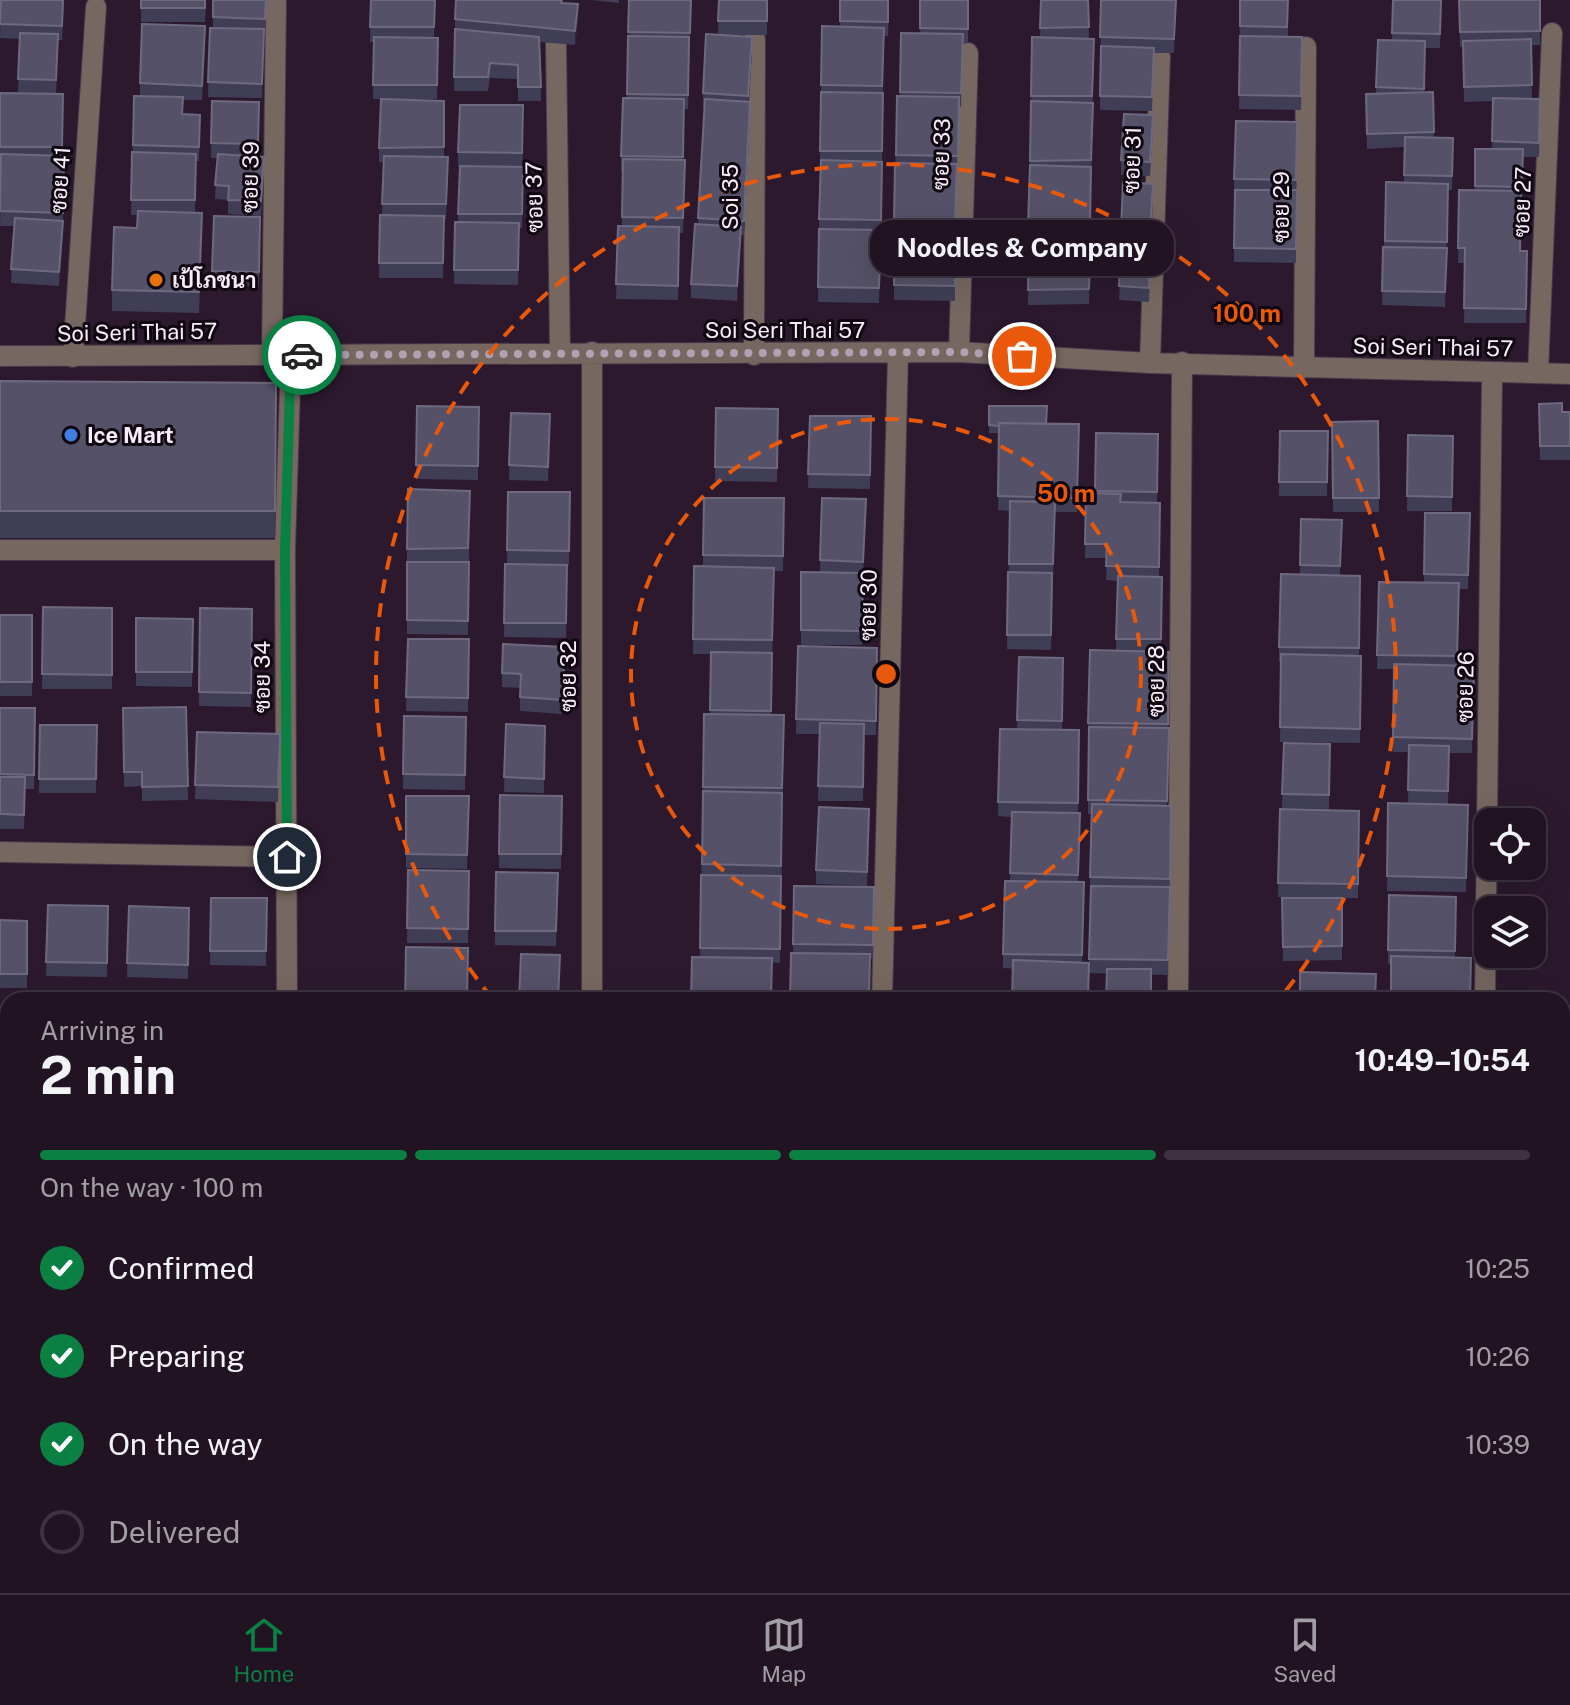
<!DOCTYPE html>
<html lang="en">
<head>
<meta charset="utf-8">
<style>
	body { margin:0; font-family:"Public Sans",Sarabun,sans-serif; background:#2d202f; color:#f1f3f6; height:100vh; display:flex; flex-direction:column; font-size:30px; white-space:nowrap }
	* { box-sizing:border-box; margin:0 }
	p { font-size:26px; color:#a29ea5 }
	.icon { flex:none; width:44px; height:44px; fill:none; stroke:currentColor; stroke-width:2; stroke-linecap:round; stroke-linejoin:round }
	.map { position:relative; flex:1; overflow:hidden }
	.panel { position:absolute; left:0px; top:992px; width:1570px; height:602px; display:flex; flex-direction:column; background:#211322; border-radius:24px 24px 0 0; box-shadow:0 8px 32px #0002,0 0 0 2px #3e3240 }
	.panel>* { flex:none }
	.buttons { position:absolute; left:1474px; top:808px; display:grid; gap:16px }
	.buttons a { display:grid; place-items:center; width:72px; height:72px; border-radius:16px; background:#211322; box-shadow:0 8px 32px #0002,0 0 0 2px #3e3240; font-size:40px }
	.pin { position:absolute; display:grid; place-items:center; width:68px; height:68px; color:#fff; margin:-34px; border:4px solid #fff; border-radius:50%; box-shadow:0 2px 8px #0007 }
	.courier { position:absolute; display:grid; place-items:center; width:80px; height:80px; margin:-40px; border:6px solid #0b8043; border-radius:50%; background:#fff; color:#222; box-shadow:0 2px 10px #0007 }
	.bubble { position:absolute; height:56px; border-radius:24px; background:#211322; box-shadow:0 8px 32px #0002,0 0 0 2px #3e3240; font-size:26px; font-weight:700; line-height:56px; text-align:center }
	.head em { font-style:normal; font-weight:700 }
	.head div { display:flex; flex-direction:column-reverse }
	.head { display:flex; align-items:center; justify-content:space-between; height:136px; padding:0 40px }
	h1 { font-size:52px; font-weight:700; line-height:60px }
	.bar { display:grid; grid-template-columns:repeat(4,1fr); gap:12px 8px; align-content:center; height:96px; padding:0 40px }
	.bar i { height:10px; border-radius:6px; background:#3e3240 }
	.bar .selected { background:#0b8043 }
	.bar p { grid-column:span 4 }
	ol { padding:0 40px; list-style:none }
	li { display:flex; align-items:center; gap:24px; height:88px }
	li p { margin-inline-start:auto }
	li .icon { padding:8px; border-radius:50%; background:#0b8043; color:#fff; stroke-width:4 }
	li:last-child { color:#a29ea5 }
	li i { width:44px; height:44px; border:4px solid #3e3240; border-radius:50% }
	.tabs { display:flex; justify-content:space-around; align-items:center; height:112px; border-top:2px solid #3e3240; background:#211322; font-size:22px; color:#a29ea5 }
	.tabs a { display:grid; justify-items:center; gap:4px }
	.tabs .selected { color:#0b8043 }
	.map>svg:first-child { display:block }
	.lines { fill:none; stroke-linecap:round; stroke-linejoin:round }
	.canal { stroke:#001218; stroke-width:36 }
	.street-casing { stroke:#49374b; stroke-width:22 }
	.street { stroke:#766860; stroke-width:20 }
	.wall { fill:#403e56 }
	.shaded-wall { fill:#30273f }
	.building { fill:#545168; stroke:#6e697f; stroke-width:2 }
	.done { stroke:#b1a2b3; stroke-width:8; stroke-dasharray:0 14.4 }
	.route { stroke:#0b8043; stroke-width:10 }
	.ring { fill:none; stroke:#e8590c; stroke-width:4; stroke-dasharray:14 10 }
	.food-dot { fill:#e8710a; stroke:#100811; stroke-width:3 }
	.shop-dot { fill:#3f7fe0; stroke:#100811; stroke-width:3 }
	.labels { text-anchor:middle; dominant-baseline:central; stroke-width:6; stroke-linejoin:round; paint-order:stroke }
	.street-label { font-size:22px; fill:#f9ecfa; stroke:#100811 }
	.poi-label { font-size:22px; font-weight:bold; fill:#f9ecfa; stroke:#100811; text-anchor:start }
	.centre { fill:#e8590c; stroke:#100811; stroke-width:4 }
	.ring-label { font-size:24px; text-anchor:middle; font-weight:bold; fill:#e8590c; stroke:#100811; stroke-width:6; stroke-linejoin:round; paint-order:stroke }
</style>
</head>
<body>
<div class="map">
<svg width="1570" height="1593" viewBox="0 0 1570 1593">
	<rect width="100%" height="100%" fill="#2c192e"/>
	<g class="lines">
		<path class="canal" d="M1562,1424L1570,1423
			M1180,1586V1593
			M53,1593L130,1586"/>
		<defs>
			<path id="street" d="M556,41L560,352
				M959,352L968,53
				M272,354L276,0
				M754,355L755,39
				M0,356L959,352L1150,363L1570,374
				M73,357L96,7
				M1150,363L1160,56
				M1304,368L1306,47
				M1538,373L1552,33
				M0,550H285
				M0,852L287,857
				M287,1000L285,550L291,355
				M592,1000V352
				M882,1000L898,354
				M1178,1000L1182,362
				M1485,1000L1492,375
				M1562,1163H1570
				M0,1166H8
				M1562,1490L1570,1488
				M711,1586L712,1593
				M889,1586L890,1593
				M1070,1586L1071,1593
				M524,1592L525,1593"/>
		</defs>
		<use href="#street" class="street-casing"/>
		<use href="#street" class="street"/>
	</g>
	<path class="wall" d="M1,0H64L62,40H58L56,94H63V235L59,286L11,283L14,226H0L1,161H0V93H18L20,39L0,38Z
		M141,0H206L205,22H141Z
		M213,0H266L265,33H264L262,98L208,97L210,28H213Z
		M371,0H435L434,38H438L437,99H373L374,42H370Z
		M563,0V3L578,19L575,45L540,42L541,101H518V79L490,78L488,91H454L455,19Z
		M592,0H619V3Z
		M629,0H691L688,109H684L683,160L685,174L683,233H679L678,300L616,299L618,226H622V171H621V156L627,98Z
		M719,0H767V35H723L752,52L749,102L750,116L744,235H741L737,301L691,298V284L698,224L704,108H703V93L718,35Z
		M840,0H889L888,36H884L881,234L879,303L818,302L821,85L840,27Z
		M920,0H968V43H963L961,107H959L955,228V301L894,300V221L897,96H900L901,33L920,34Z
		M1041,0H1088L1089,39H1094L1089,304L1028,305L1032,37H1040Z
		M1101,0H1176L1174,53H1154L1152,111L1100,110Z
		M1240,0H1288V37H1302L1301,110L1239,109Z
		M1393,0H1441L1440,48H1425L1424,92H1433L1434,138H1453L1452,190H1448L1445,307L1382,305L1386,182L1404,183V147L1367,149L1366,94H1376L1378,40H1392Z
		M1459,0H1540V45H1531L1532,99H1540L1539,157H1523L1520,251H1527L1526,323H1464L1465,263H1458L1459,190H1475V149H1492L1493,101L1464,102L1463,47H1460Z
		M205,40L202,100H183V114L200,115L199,161H196L195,213L202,234L199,313L112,311V290L137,228L138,215H131L134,96H140V83Z
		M212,101L259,102L258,156L264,171L261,216L228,214V200L215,199L217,158H211Z
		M444,101V157L448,172L446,219H444L443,278H379L380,215H382L384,162H379V148Z
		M523,105L522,228H519L518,285L454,284L455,222H458L460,167L458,166V152Z
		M1297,122L1296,263L1234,262V179Z
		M1153,129L1150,176L1121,175V160Z
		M1153,199L1149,302L1119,300L1122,244L1121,230Z
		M214,216L260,217L259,287L212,285Z
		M0,381L276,383L275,538H0Z
		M1539,404L1562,412H1570V460H1540Z
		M417,406L479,407L478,480L416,479Z
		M989,406L1047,424H1079L1077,512H1055L1051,650L1007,649L1010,511L998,510L999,433H989Z
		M716,408L778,409L777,482L715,481Z
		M511,413L550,414L548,481L509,480Z
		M810,416H871L870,489L808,488Z
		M1378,421L1379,512H1333L1332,422Z
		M1280,431H1328L1327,496H1279Z
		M1096,433L1158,434L1157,503H1160L1159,577H1162L1161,652H1169L1167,806L1171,820L1168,975L1089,973L1003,968V954L1010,881L1011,817L998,816L1000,729H1017L1019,657L1063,658L1062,730H1079L1078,813L1080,827L1078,882H1084L1082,963H1089L1091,814H1088V723L1116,651L1118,581L1106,580L1107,558H1085L1086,493H1095Z
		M1408,435L1453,436L1452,511H1407Z
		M470,491L468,635L407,634V549Z
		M508,492H570L569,565L507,564Z
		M704,498H784L783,571H774L771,715H784L780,963L700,957L704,714H710L711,654H693L694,566H703Z
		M822,498L866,513L863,576L862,645H801V572H820Z
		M1425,513H1470L1468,589H1459L1457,665L1474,666L1472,753H1449L1448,804L1468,805L1466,892L1387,891L1388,803L1408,804L1409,752H1393L1394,669H1377L1379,582L1424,583Z
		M1301,519L1342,520L1340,575L1360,576L1359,656L1361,670L1360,743L1280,742L1281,662H1279V647L1300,575Z
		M505,564L567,565L566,638L504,637Z
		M43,607L112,608V689H42Z
		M200,608L252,609L251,707L199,706Z
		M0,615H32V696H0Z
		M136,618L193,619L192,687L136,686Z
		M408,639H469L468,712L406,711Z
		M798,646L877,648L876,735H864L863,801H818L819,734H796Z
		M565,662L562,714L520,711V688L502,687V673Z
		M186,707L188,800L142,801V786L124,787L123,708Z
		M0,708H35L34,789H25L24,829H0Z
		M404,716L466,717L465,790L403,789Z
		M506,724L545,726L544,793L504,792Z
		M40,725H97L96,793H39Z
		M197,732L280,734L278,802L195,799Z
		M1284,743L1330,744L1329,809L1282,808Z
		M500,795L562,796L561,869L499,868Z
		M406,796H469L467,869L406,868Z
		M869,809L867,886L816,884V870Z
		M1280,809L1359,811L1358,898H1342V960L1283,961L1282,898H1316L1278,897Z
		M408,870L469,871L468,943H407Z
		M496,872L558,873L556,946L495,945Z
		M794,886L874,887L873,959L793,953Z
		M1389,895L1456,897L1455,957L1388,964Z
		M211,898H267L266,966L210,965Z
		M48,905L108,906L107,977L46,976Z
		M129,906L189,908L188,979L127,977Z
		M0,920L27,921V988H0Z
		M0,1010H8V1100H0Z
		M1562,1038H1570V1135H1562Z
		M8,1171V1542L0,1541V1488Z
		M1562,1187H1570V1381H1562Z"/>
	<path class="shaded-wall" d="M578,4V19L575,45V31Z
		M752,37V52L748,111V96Z
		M750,102V116L744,235V221Z
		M63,221V235L59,286V272Z
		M741,227V242L737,301V286Z"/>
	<path class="building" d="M1,0H63L62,26L0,24Z
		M141,0H205V8H141Z
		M213,0H266L265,19L213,17Z
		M371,0H435L434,27H370Z
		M456,0H562L561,3L578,4L575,31L455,19Z
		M629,0H691L690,33L628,32Z
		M719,0H767V21H718Z
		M840,0H888V22L840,21Z
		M920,0H968V29L920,28Z
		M1041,0H1088L1089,27L1040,28Z
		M1101,0H1176L1174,39L1100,37Z
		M1240,0H1288L1287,27L1240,26Z
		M1393,0H1441L1440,34L1392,33Z
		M1459,0H1540V31L1460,32Z
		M142,24L205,26L202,86L140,83Z
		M822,26L884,28L882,86L821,85Z
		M210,28L264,29L262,84L208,82Z
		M455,29L539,37L541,87H518V65L490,63L488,77H454Z
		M20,33L58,34L56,80L18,79Z
		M901,33L963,34L961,93L900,92Z
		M706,34L752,37L748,96L703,93Z
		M628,36L689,37L688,95L627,94Z
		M1240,36L1302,37L1301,96L1239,95Z
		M374,37L438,38L437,85H373Z
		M1032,37L1094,39L1092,96H1031Z
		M1531,39L1532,85L1464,87L1463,41Z
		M1378,40L1425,41L1424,89L1376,87Z
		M1101,46L1154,48L1152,97L1100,96Z
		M821,92L883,93L882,151H820Z
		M1433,92L1434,132L1367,134L1366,94Z
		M0,93L63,94L62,147H0Z
		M134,96L183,97L182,114L200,115L199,147L133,145Z
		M897,96L959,97L958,156L896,155Z
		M623,98L684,99L683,157L621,156Z
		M1493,98L1540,99L1539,143L1492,141Z
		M381,99L444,101V147L379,148Z
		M705,99L750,102L744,221L698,218Z
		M212,101L259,102L258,144L211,143Z
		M1031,101L1093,103L1091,160L1030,161Z
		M460,105H523L522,153L458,152Z
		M1124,114L1153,115L1150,162L1121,160Z
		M1236,121L1297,122L1296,180L1234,179Z
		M1405,137L1453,138L1452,176L1404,175Z
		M1475,149H1523L1522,187L1475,186Z
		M132,152L196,154L195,200H131Z
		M1,154L64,156L63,213L0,211Z
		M218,154L264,157L261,201L228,200L229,186L215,185Z
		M384,156L448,157L446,204H382Z
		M623,159L685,160L683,218L622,217Z
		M821,160L882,162L881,220L819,219Z
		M895,163L957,164L955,222L894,221Z
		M1030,165L1091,167L1090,224L1028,225Z
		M460,166L523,167L522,214H458Z
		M1123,182L1153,184L1150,231L1121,230Z
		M1386,182L1448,184L1447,242L1385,241Z
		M1235,190H1297L1296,249L1234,248Z
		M1459,190L1521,191L1520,251H1527L1526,309L1464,308L1465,248H1458Z
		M138,211L202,213L199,292L112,290L114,227L137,228Z
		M380,215L444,216L443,263H379Z
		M214,216L260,217L259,272L212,271Z
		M15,218L63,221L59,272L11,269Z
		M455,222L519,223L518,270H454Z
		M695,224L741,227L737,286L691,284Z
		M618,226L679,227L678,286L616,284Z
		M894,227L957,228L955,286L894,285Z
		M819,229L881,230L879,288L818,287Z
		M1029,230L1091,232L1089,289L1028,290Z
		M1122,239L1151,241L1149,288L1119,286Z
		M1383,247L1447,248L1445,292L1382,291Z
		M0,381L276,383L275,511H0Z
		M1562,403V412H1570V446H1540L1539,404Z
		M417,406L479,407L478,466L416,465Z
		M989,406H1047L1046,424L999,423V426L989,425Z
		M716,408L778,409L777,468L715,467Z
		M511,413L550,414L548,467L509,465Z
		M810,416H871L870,475L808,474Z
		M1378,421L1379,498H1333L1332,422Z
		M999,423L1079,424L1077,498L998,496Z
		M1280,431H1328L1327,482H1279Z
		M1096,433L1158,434L1157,492L1095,491Z
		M1408,435L1453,436L1452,497L1407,496Z
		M408,489L470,491L468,548L407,549Z
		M508,492H570L569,551L507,550Z
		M1086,493L1121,494L1120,502L1160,503L1159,567L1106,566L1107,544H1085Z
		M704,498H784L783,556L703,555Z
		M822,498L866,499L863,562L820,560Z
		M1010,501L1055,502L1053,564H1009Z
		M1425,513H1470L1468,575L1424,574Z
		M1301,519L1342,520L1340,566L1300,565Z
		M407,562H469L468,621L407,620Z
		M505,564L567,565L566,623H504Z
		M694,566L774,568L772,640L693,639Z
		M801,572L863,573L862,631L801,630Z
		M1008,572L1052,573L1051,635H1007Z
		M1281,574L1360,576L1359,648L1279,647Z
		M1118,576L1162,577L1161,639H1116Z
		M1379,582L1459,583L1457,656L1377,655Z
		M43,607L112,608V675L42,674Z
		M200,608L252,609L251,693L199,692Z
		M0,615H32V682H0Z
		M136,618L193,619L192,672H136Z
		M408,639H469L468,698L406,697Z
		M503,644L565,647L562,700L520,697L521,674L502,673Z
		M798,646L877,648L876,721L796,719Z
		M1090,650L1169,652L1168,724L1088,723Z
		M711,652L772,653L771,711L710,710Z
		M1281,654L1361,656L1360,729L1280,727Z
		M1019,657L1063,658L1062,721L1017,720Z
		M1394,664L1474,666L1472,739L1393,737Z
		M186,707L188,786L142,787V772H124L123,708Z
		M0,708H35L34,775L0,774Z
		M704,714L784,715L782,788L703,787Z
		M404,716L466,717L465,775L403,774Z
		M820,723L864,724L863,787L818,786Z
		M506,724L545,726L544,779L504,777Z
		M40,725H97L96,779H39Z
		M1089,727L1169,728L1167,801L1088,800Z
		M1000,729L1079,730L1078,803L998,802Z
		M197,732L280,734L278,787L195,785Z
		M1284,743L1330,744L1329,795L1282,794Z
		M1409,745L1449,746L1448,791L1408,790Z
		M0,777H25L24,815L0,814Z
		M703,791L782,793L781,866L702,864Z
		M500,795L562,796L561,854H499Z
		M406,796H469L467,855L406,854Z
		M1388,803L1468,805L1466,878L1387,876Z
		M1092,804L1171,806L1170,879L1090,877Z
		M819,807L869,809L867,872L816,870Z
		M1280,809L1359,811L1358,884L1278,883Z
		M1012,812L1080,813L1078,875L1010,873Z
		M408,870L469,871L468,929L407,928Z
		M496,872L558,873L556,931H495Z
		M701,875L781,876L780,949L700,948Z
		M1005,881L1084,882L1082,955L1003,954Z
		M794,886L874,887L873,945L793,944Z
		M1091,886L1170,887L1168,960L1089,959Z
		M1389,895L1456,897L1455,951L1388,950Z
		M211,898H267L266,951H210Z
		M1282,898H1342V946L1283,947Z
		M48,905L108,906L107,963L46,962Z
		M129,906L189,908L188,965L127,963Z
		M0,920L27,921V974H0Z
		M406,947L468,948L467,1000H405Z
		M791,953L870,954L869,1000H790Z
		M521,954L560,955L558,1000H519Z
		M1391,956L1471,958L1470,1000H1391Z
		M692,957L772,958L771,1000H691Z
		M1013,960L1089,963L1088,1000H1012Z
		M1107,969H1151V1000H1106Z
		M1300,972L1376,974L1375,1000H1300Z
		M138,994L188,996V1000H138Z
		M0,1010H8V1086L0,1085Z
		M1562,1038H1570V1114H1562Z
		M7,1171H8V1527H0Z
		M1562,1187H1570V1366H1562Z
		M207,1586H228L229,1593H169V1590Z
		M237,1586H297V1593H238Z
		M364,1586H424L425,1593H365Z
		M438,1586H481L482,1593H439Z
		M552,1586H612L613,1593H553Z
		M625,1586H669V1593H625Z
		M738,1586H798L799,1593H739Z
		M809,1586H853V1593H810Z
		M918,1586H972L973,1593H919Z
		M986,1586H1028L1029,1593H987Z
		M1102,1586H1145L1146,1593H1103Z"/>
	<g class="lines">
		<path class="done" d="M302,355L959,352L1022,356"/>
		<path class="route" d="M287,857L285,550L291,355H302"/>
	</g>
	<g class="ring">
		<circle cx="886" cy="674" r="255"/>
		<path d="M492 998A510 510 0 1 1 1280 998"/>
	</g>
	<circle class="food-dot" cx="156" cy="280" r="8"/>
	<circle class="shop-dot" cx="71" cy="435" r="8"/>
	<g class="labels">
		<g class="street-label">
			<text transform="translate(941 154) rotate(-88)">ซอย 33</text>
			<text transform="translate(1132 160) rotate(-88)">ซอย 31</text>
			<text transform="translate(250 177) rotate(-89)">ซอย 39</text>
			<text transform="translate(60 180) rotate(-86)">ซอย 41</text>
			<text transform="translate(534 197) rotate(-91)">ซอย 37</text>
			<text transform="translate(730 197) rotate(-90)">Soi 35</text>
			<text transform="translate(1522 202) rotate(-88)">ซอย 27</text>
			<text transform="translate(1281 207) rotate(-90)">ซอย 29</text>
			<text x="785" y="330">Soi Seri Thai 57</text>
			<text transform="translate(137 332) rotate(-1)">Soi Seri Thai 57</text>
			<text transform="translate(1433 347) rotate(1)">Soi Seri Thai 57</text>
			<text transform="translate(868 605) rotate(-89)">ซอย 30</text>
			<text transform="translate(568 676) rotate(-90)">ซอย 32</text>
			<text transform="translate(262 677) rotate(-90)">ซอย 34</text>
			<text transform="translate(1156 681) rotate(-90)">ซอย 28</text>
			<text transform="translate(1465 687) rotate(-89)">ซอย 26</text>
		</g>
		<g class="poi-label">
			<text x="172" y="280">เป้โภชนา</text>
			<text x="87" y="435">Ice Mart</text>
		</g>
	</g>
	<circle cx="886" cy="674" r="12" class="centre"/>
	<g class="ring-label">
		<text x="1247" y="322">100 m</text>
		<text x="1066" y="502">50 m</text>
	</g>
</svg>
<div class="buttons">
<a><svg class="icon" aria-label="locate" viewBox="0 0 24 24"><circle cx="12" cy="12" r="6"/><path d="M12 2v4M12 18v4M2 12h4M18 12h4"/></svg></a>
<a><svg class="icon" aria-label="layers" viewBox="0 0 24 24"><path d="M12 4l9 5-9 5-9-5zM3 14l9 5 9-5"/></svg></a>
</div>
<div class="pin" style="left:1022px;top:356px;background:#ea580c"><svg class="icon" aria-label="bag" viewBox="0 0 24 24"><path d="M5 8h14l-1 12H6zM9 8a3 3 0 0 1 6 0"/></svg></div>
<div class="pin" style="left:287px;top:857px;background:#1f2937"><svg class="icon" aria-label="home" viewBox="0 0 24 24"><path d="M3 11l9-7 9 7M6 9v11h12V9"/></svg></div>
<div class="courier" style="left:302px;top:355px"><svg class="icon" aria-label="car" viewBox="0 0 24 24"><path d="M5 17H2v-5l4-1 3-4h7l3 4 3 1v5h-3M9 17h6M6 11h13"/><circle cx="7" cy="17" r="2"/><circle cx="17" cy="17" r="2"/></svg></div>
<div class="bubble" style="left:870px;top:220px;width:304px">Noodles &amp; Company</div>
<section class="panel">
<div class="head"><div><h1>2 min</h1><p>Arriving in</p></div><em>10:49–10:54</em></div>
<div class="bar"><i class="selected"></i><i class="selected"></i><i class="selected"></i><i></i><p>On the way · 100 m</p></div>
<ol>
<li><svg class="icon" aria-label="check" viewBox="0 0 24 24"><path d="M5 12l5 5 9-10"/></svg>Confirmed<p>10:25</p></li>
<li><svg class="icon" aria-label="check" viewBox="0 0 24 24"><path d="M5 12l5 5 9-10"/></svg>Preparing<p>10:26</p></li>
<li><svg class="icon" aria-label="check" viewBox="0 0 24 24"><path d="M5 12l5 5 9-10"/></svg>On the way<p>10:39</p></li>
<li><i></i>Delivered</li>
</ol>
</section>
</div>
<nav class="tabs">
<a class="selected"><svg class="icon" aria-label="home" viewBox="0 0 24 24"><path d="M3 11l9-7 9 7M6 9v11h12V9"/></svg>Home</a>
<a><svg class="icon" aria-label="map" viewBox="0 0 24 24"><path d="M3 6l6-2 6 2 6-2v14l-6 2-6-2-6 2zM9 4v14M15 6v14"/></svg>Map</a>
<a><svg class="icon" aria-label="saved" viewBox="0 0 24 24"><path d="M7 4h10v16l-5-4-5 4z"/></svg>Saved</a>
</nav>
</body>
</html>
